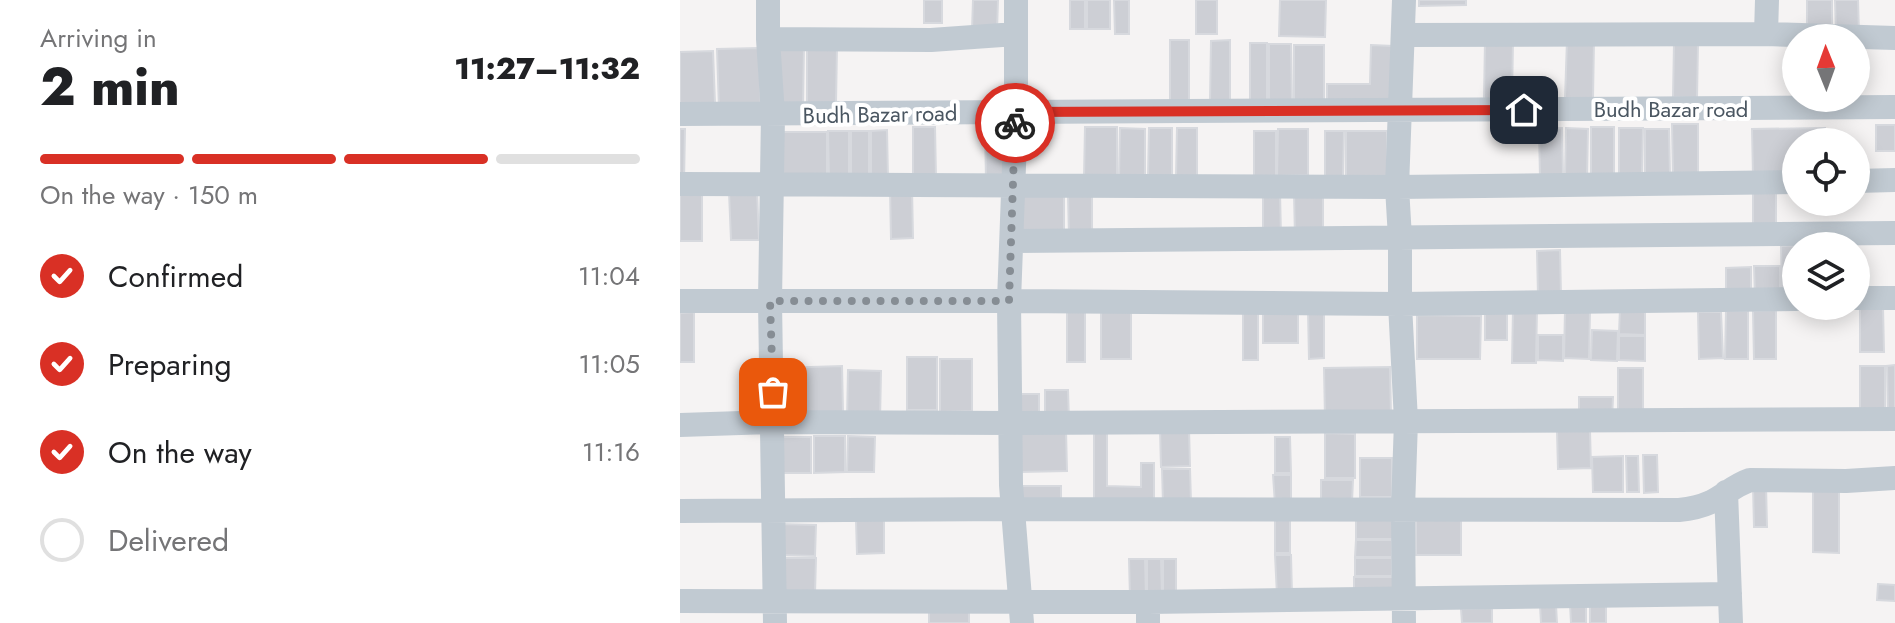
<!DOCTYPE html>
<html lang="en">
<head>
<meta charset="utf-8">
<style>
	body { margin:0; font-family:Jost,sans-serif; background:#f6f6f6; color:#202124; height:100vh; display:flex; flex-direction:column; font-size:30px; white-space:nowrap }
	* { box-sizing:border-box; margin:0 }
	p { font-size:26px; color:#757577 }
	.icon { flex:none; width:44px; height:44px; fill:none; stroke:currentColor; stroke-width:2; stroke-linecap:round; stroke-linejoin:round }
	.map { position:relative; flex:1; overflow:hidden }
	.details { display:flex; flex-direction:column; background:#fff; width:680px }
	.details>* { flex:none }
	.needle { width:52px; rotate:359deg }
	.controls { position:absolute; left:1102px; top:24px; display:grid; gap:16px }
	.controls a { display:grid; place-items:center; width:88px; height:88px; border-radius:50%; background:#fff; box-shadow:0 4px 20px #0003; font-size:40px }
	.pin { position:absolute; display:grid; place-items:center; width:68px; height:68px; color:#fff; margin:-34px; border-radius:16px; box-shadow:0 4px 12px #0006 }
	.courier { position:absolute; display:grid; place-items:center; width:80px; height:80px; margin:-40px; border:6px solid #d93025; border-radius:50%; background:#fff; color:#222; box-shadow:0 2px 10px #0007 }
	.headline em { font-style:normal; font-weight:800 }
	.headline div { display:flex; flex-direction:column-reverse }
	.headline { display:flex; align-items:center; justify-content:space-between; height:136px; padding:0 40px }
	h1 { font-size:52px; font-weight:800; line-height:60px }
	.bar { display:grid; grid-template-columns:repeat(4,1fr); gap:12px 8px; align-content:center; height:96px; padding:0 40px }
	.bar i { height:10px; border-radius:6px; background:#e0e0e0 }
	.bar .on { background:#d93025 }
	.bar p { grid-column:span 4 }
	ol { padding:0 40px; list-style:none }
	li { display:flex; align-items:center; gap:24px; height:88px }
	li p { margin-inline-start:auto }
	li .icon { padding:8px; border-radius:50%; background:#d93025; color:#fff; stroke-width:4 }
	li:last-child { color:#757577 }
	li i { width:44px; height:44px; border:4px solid #e0e0e0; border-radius:50% }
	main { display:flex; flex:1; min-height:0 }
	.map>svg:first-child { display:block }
	.building { fill:#cdcfd5; stroke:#d7d9de; stroke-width:2 }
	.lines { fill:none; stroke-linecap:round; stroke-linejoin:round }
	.minor { stroke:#c1cad2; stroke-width:24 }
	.done { stroke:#868d94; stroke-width:8; stroke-dasharray:0 14.4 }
	.route { stroke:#d93025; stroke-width:10 }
	.labels { text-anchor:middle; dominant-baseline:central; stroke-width:8; stroke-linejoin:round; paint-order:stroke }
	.street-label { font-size:22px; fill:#4a5661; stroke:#fff }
</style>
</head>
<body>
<main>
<section class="details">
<div class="headline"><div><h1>2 min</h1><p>Arriving in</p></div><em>11:27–11:32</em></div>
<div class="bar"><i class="on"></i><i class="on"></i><i class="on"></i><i></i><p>On the way · 150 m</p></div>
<ol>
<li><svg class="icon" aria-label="check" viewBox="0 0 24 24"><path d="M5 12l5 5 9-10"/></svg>Confirmed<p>11:04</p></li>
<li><svg class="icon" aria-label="check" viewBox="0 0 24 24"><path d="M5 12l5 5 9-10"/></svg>Preparing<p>11:05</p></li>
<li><svg class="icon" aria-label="check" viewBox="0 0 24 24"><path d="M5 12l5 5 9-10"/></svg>On the way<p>11:16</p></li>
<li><i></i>Delivered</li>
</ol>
</section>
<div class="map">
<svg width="1215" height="623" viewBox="0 0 1215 623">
	<rect width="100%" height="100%" fill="#f5f3f3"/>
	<path class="building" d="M244,0H262V23H244Z
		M293,0H318L317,31L292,30Z
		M390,0H405V29H390Z
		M407,0H430V29H407Z
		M434,0H449V34H435Z
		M516,0H537V34H516Z
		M600,0H646L645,37L599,36Z
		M739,0H786V5L739,6Z
		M1127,0H1152V34H1127Z
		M1155,0H1178L1179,33H1156Z
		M490,40H509V103H490Z
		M550,40V102H530L531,41Z
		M887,40H914L913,99H885Z
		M805,41H833L832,99H804Z
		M570,43H587V104H570Z
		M99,44L124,45L123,106H98Z
		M589,44H611L612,104H589Z
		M994,44H1018L1017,98L993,97Z
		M614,45H644V104H614Z
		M691,45L713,46L712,107L647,106V84H690Z
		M127,47H157L156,103H127Z
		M79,48L81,108L39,109L37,49Z
		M33,51L35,103L0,105V52Z
		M992,124H1018V174H993Z
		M1196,125H1215V151H1196Z
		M233,127H255L256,178H233Z
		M405,127H437V179L404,178Z
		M911,127H934V175H911Z
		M305,128H329L330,179L306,180Z
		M440,128L465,129V178H439Z
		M469,128H492V178L468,177Z
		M497,128H517V177H496Z
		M882,128L883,176L860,177L859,129Z
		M886,128L908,129L907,177L885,176Z
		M939,128H963L962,176H939Z
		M1145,128V142H1116V174L1073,175L1072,129Z
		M0,129H5L4,182H0Z
		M598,129H628V175L597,176Z
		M965,129H989L990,176H965Z
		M207,130L208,179H191V131Z
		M148,131H169V180H149Z
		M171,131H189V179L171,180Z
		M574,131H596V179H574Z
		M645,131H664L663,178H645Z
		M666,131H707V177H666Z
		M99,132H147V179L100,180Z
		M210,188H232L233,238L211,239Z
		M77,191L79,240H51L49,192Z
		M583,192H600L601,236H583Z
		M1073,192H1096V232H1073Z
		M614,193H643V236L615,237Z
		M341,194H384V234H341Z
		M388,194H412V237H389Z
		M0,195H22V241H0Z
		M1125,245L1116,246V289L1102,290L1101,246Z
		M880,250L881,296H858L857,251Z
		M1074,266H1100V295L1075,296Z
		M1071,267V295L1046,296V268Z
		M578,305V360H563V306Z
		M451,307V359H421V308Z
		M1180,307H1203L1204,352H1180Z
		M940,308L965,309V335L939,334Z
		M833,309H857L856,363H832Z
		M387,310H405V362H387Z
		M628,310H644V358L629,359Z
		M885,310L910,311L909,359L884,358Z
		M1096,310V359H1074L1073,311Z
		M805,311H827V340H805Z
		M1046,311H1068V359H1045Z
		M14,312V362H0V313Z
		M1018,312H1041L1043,358L1019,359Z
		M583,314H618V343H583Z
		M737,315L801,316L800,359H737Z
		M912,330L938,331L937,361L911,360Z
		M858,335H883V361L858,360Z
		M939,336H965V361L939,360Z
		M227,357H257V410H227Z
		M260,359H292V411L260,412Z
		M1215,365V416H1208L1207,366Z
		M162,366L163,412L100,414L99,368Z
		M1180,366H1205V415H1180Z
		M710,367L711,416L645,418L644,368Z
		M938,368H963V416H938Z
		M168,370L201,371L200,421H167Z
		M365,390H388L389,421H365Z
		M337,394H359V421H337Z
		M899,397H933L932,420L899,419Z
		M414,429H427V486L461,487V463H474V505H414Z
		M480,429H509L510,466L481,467Z
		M386,430L387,471L341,472L340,431Z
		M877,431H910L911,468L878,469Z
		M645,433L675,434V478H645Z
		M134,436H165V472L134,473Z
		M168,436L195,437L194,472H167Z
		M99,437H131V473H99Z
		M595,437H610L611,473H595Z
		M963,455H977L978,492L964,493Z
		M943,456V492H913L912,457Z
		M946,456H958L959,492H947Z
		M680,458H712V497H680Z
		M482,469H510L511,502L483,503Z
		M593,475H611V504H595Z
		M641,480H673L672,502L641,501Z
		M1133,484H1159V553L1133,552Z
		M1086,485L1087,527H1074L1073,486Z
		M339,486H381V508L339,509Z
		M781,515V555H736V516Z
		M676,516L714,517L713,539H676Z
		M204,519V553L177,554L176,520Z
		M595,520H610V553H595Z
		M98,524L136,525L135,556L98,555Z
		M676,540H712V557H675Z
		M595,555H611L612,595H597Z
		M98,558H136L135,593L97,592Z
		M675,558H712V576H675Z
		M449,559H465L466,597H450Z
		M467,559H481L482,596L467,597Z
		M483,559H496V596H483Z
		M674,577H713V594H674Z
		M1198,584L1215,585V601L1197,600Z
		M890,604H906V623H891Z
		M860,605H876L877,623H861Z
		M910,605H926V623H910Z
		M812,608V623H782L781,609Z
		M249,610H289V623H249Z"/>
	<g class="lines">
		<path class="minor" d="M88,0V39L93,115L90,301L95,623
			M336,0V112L329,301L331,485L342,623
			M1087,0L1086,34L1215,38
			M723,35L1086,34
			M88,39L251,40L336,34
			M0,114L1215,107
			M1176,181L1215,180
			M0,184L717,187L1116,182
			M332,241L1215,233
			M1176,298H1215
			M0,301H329L720,304L1116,299
			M0,425L93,422L332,423L1215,419
			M1046,492L1051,623
			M0,511L334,509L999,510C1010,509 1020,507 1031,502C1045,495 1055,485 1070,480L1166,481L1215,478
			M0,601L468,602V623
			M468,602L1050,594
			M724,623L723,508L726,421L720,304V238L717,187L724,0"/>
	</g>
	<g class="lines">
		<path class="done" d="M93,392L90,301H329L335,123"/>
		<path class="route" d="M335,123L336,112L844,110"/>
	</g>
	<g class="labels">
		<g class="street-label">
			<text x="991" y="109">Budh Bazar road</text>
			<text transform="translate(200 114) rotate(-1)">Budh Bazar road</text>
		</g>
	</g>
</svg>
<div class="controls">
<a><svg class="needle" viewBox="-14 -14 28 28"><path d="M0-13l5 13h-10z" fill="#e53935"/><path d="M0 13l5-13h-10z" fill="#757577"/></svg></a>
<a><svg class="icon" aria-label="locate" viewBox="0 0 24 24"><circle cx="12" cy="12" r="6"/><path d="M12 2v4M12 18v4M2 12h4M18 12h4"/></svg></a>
<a><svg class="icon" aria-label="layers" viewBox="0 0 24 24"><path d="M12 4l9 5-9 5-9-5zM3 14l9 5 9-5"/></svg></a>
</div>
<div class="pin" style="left:93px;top:392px;background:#ea580c"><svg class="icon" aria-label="bag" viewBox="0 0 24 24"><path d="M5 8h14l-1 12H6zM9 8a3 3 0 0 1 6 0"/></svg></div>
<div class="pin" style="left:844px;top:110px;background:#1f2937"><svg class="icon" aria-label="home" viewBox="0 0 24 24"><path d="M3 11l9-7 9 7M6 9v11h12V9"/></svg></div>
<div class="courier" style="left:335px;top:123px"><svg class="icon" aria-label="bike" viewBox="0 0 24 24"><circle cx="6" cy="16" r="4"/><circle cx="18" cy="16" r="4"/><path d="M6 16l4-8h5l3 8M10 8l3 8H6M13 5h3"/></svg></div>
</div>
</main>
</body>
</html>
